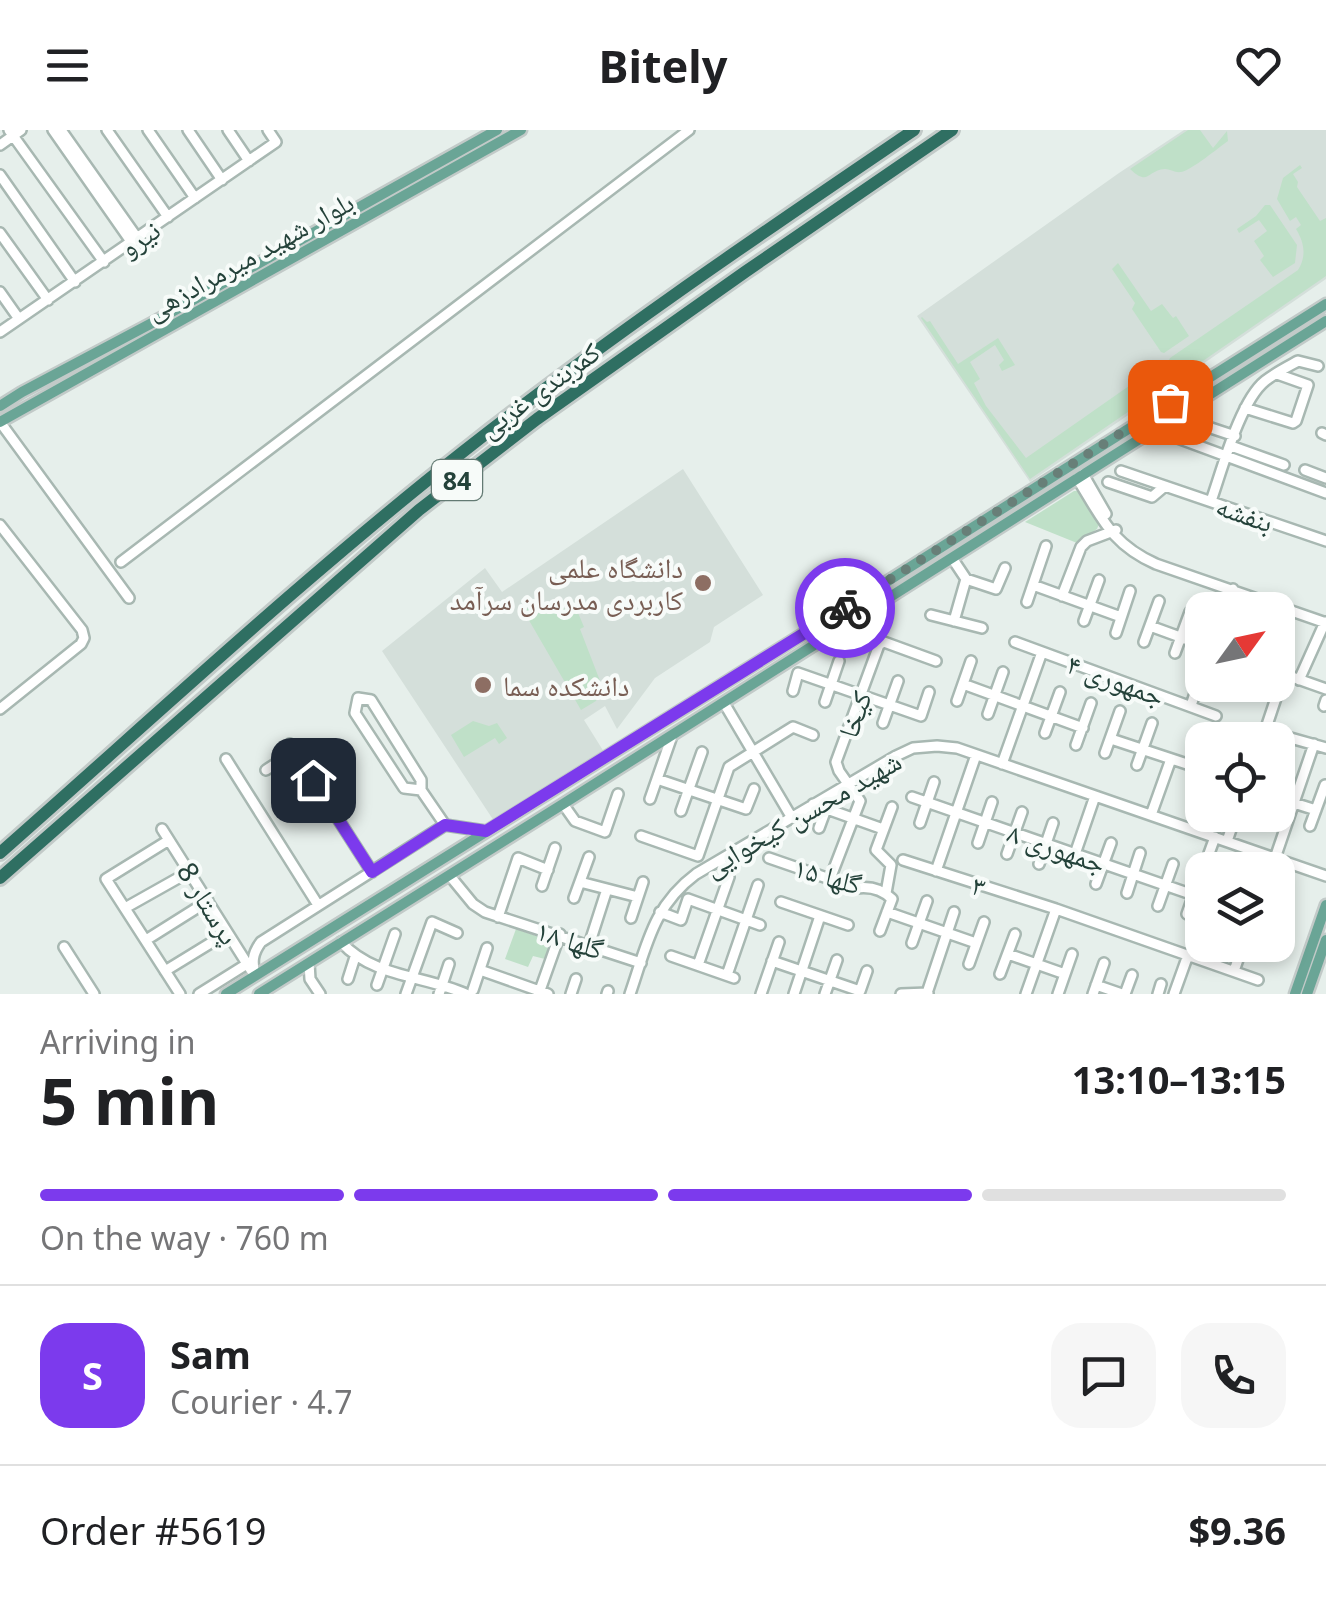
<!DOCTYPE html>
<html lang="en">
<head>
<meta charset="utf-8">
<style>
	body { margin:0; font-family:"Noto Sans","Noto Naskh Arabic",sans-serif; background:#f6f6f6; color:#202124; height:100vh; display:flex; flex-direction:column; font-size:38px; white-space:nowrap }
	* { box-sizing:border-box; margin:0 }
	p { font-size:32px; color:#757577 }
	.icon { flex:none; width:55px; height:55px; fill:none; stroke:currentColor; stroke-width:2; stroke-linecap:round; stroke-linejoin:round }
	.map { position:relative; height:864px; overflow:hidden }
	.sheet { display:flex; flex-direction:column; background:#fff; flex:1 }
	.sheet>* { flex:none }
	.needle { width:65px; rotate:57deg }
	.buttons { position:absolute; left:1185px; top:462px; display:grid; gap:20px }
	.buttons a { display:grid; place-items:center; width:110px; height:110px; border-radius:20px; background:#fff; box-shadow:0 5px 15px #0003; font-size:50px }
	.pin { position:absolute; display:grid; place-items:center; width:85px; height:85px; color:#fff; margin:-42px; border-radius:20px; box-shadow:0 5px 15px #0006 }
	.courier { position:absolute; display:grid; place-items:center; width:100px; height:100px; margin:-50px; border:8px solid #7c3aed; border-radius:50%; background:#fff; color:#222; box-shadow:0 2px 12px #0007 }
	.head em { font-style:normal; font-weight:700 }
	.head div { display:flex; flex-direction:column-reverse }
	.head { display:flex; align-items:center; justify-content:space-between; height:170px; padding:0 40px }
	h1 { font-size:65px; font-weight:700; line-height:75px }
	.bar { display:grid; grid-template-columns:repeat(4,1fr); gap:15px 10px; align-content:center; height:120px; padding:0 40px }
	.bar i { height:12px; border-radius:8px; background:#e0e0e0 }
	.bar .current { background:#7c3aed }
	.bar p { grid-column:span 4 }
	.line { display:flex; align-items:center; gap:25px; padding:0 40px; border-top:2px solid #e0e0e0 }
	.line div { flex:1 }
	.round { display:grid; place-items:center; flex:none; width:105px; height:105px; border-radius:30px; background:#f6f6f6 }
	header { display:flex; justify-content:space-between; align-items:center; height:130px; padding:0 40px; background:#fff; font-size:45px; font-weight:700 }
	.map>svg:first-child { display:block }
	.built { fill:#d4dfda }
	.green { fill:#bfe0c8 }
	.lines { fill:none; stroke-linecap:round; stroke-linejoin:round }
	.minor-casing { stroke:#a8b8b2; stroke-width:14 }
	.major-casing { stroke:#c2cac8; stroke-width:15 }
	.highway-casing { stroke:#c2cac8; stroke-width:18 }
	.minor { stroke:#fff; stroke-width:9 }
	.major { stroke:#6aa596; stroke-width:10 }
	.highway { stroke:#2f6f62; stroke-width:12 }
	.done { stroke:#687f78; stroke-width:10; stroke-dasharray:0 18 }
	.route { stroke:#7c3aed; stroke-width:12 }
	.education-dot { fill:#8d6e63; stroke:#f7fbf9; stroke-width:4 }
	.labels { text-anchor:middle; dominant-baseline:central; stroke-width:8; stroke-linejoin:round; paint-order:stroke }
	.shield { fill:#f7fbf9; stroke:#637a73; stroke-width:2.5 }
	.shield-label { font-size:25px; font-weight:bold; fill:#24423a }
	.street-label { font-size:28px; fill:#24423a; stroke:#f7fbf9 }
	.education-label { font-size:28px; fill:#785e54; stroke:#f7fbf9; text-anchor:end }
</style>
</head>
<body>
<header><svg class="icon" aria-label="menu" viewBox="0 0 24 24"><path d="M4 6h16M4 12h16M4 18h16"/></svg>Bitely<svg class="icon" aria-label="heart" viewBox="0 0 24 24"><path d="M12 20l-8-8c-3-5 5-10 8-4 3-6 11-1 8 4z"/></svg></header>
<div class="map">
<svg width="1326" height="864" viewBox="0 0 1326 864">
	<rect width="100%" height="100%" fill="#e6efeb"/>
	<path class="built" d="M1184,0H1326V149L1184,247L1179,242L1162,254L1165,260L1030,352L917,186L1119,43Z
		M683,339L763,465L714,497L710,512L655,548L617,599L605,576L584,590L604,622L494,691L382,521L485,438L502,462Z"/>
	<path class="green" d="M1188,0H1200L1213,18L1227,1L1228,11C1218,18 1192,40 1181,42C1175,43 1170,39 1165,39C1147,40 1149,57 1130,39Z
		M1300,35L1302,38L1293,44L1298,52L1297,57L1320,91L1326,88V146L1184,244L1180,239L1175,242L1168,232L1170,228L1298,140C1307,126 1304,112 1296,99L1301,95L1296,87L1290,91L1277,69L1283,48Z
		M1265,75H1270L1297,115L1295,133L1273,147L1260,130L1264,126L1254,111L1267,101L1259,90L1239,103L1237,99L1256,86Z
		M1118,133L1151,181L1162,174L1173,188L1176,186L1189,206L1164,223L1161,222L1132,179L1135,173L1112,139Z
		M922,187L927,192L930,191L958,234L998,208L1015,235L1002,241L999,235L1004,230L995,215L970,232L980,249L974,253L986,276L1026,328L1159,235L1165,242L1157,248L1163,258L1030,349L921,188Z
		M1074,361H1079L1099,394L1097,399L1077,413L1025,392Z
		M561,468L565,481L576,478L584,497L580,499L602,556L596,571L581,580L523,480Z
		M473,591L489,596L497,593L507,608L499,614L495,608L464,627L451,605Z
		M516,799L545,809L549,814L545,829L533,826L528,837L505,829Z"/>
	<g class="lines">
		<defs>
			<path id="minor" d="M9,0L104,132
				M53,0L132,113
				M61,0L138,109
				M107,0L168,87
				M148,0L195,68
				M188,0L222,50
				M228,0L249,31
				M0,15L21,0
				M0,45L75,152
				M0,103L48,170
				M0,162L19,189
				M0,202L276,12L268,0
				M1245,278L1293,293L1296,291L1308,255L1277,244
				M0,292L129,468
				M1196,293L1235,306
				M1322,303L1326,305
				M1172,306L1326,363
				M1231,316L1284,335
				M1305,340L1326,348
				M1121,341L1326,411
				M1083,344L1106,384
				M1077,348C1102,388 1111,414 1156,434L1326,493
				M1108,352L1152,367L1165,356
				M1211,371C1222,340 1240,271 1265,251C1275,243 1287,237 1298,231L1318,236
				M0,395L82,500L84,508L81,514L0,579
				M952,428L966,449
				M121,432L689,0
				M1033,455L1121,487
				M1062,466L1081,417L1087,411L1116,400
				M1027,472L1046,416
				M1225,480L1233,459
				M931,485L982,498
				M954,491L966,449L996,459L1005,438
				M1084,491L1099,450
				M1150,496L1202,515
				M1116,503L1130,461
				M1015,512L1216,586
				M1144,512L1159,471
				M1278,522L1281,513
				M1175,523L1190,482
				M1278,542L1326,559
				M1299,550L1325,492
				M963,554L1083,598
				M1255,555L1277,565L1262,610
				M793,561L798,543L921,586L929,562
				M957,571L971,531
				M825,572L839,531
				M724,573L792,688
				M1191,576L1202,540
				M1324,576L1326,570
				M988,584L1003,542
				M883,593L898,551
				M1045,603L1060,562
				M1287,607L1326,618
				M1111,609L1202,639
				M290,614L372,742
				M1076,615L1091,573
				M1105,623L1120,581
				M226,629L318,775
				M1002,634L1042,522
				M1137,635L1152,593
				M266,640L286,627
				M657,649L746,679L754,659
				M1194,656L1202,631
				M421,660L404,658L355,583L358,568L371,570L421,650V660L445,695L485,701
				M912,667L1202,768
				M1278,668L1316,680
				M650,669L672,606
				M563,674L575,691L605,702L618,664
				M813,674L883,699
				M681,681L702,622
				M1151,685L1171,629
				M920,693L934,652
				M1310,696L1325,655
				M819,698L826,679
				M162,699L251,840
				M641,706L698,726L729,637L793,597L813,605
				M169,710L106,749L180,864
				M1227,711L1236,685
				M978,713L992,672
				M1007,724L1022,682
				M1075,724L1095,666
				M769,728L856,758C870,756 882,759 892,769L880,801
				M903,730L1056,779L1258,850
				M1039,734L1053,693
				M1203,740L1215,707
				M1271,740L1314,614
				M936,741L976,625
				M450,746L473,774L485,782L641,833
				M830,749L860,671L839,641L836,632L879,515L884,512L936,531
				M580,752L638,767
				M1096,754L1111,713
				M542,756L555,718
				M886,763L891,735L876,720L892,677
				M1127,763L1140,723
				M574,768L589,727
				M781,772L848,795
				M1158,776L1173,734
				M125,778L189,742
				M660,782L681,790L688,769L760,795
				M887,782L976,813
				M1187,784L1202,741
				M498,787L518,728L548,740
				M631,788L643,752
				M1278,797L1285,773
				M146,810L208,771
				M341,812C374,848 424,845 466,864
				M912,813L927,771
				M589,815L607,759
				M64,817L94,864
				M1008,824L1065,844
				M671,826L734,848
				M772,831L860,861L867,841
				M309,833L310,849L320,864
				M969,834L984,792
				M698,835L729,747L720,730
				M480,840L548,864
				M165,841L227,803
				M1234,841L1243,815
				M1000,844L1015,804
				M727,845L758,755
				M255,846C252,832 252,824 261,812L445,695
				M348,849L355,827
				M377,855L395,804
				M1096,855L1122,864
				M473,860L487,818
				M539,863L560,804
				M927,863L954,782
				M199,864L247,834
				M406,864L432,792L457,803
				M439,864L449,834
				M571,864L576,849
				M607,864L608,861
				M630,864C647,815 653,776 696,744L896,626L913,618L937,616L957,618L1326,746
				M761,864L779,812
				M794,864L820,786
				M825,864L837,830
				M901,864L928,863
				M1026,864L1056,779
				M1058,864L1072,824
				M1093,864L1104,833
				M1125,864L1132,845
				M1158,864L1161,854
				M1174,864L1188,825"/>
			<path id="major" d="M0,276L22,262L152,193L497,0
				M0,292L521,0
				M226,864L880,456L1326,174
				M259,864L563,674L1326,191
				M1295,864L1326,775
				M1307,864L1326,810"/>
			<path id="highway" d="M0,723C153,588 303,448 464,321C608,207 761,104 914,0
				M0,748L419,380L537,289L745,142L952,0"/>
		</defs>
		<use href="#minor" class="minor-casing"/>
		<use href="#major" class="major-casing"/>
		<use href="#highway" class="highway-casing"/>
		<use href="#minor" class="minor"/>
		<use href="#major" class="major"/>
		<use href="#highway" class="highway"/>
	</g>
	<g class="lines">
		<path class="done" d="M845,478L1170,272"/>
		<path class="route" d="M313,650L372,742L445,695L486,701L845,478"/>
	</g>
	<g class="education-dot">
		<circle cx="703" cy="453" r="10"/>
		<circle cx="483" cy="555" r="10"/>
	</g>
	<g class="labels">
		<rect class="shield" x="432" y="330" width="50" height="40" rx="8"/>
		<g class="shield-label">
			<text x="457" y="350">84</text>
		</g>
		<g class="street-label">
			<text transform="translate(139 108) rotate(-35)">نیرو</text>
			<text transform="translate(249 125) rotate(-29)">بلوار شهید میرمرادزهی</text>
			<text transform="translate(539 259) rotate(-36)">کمربندی غربی</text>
			<text transform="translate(1245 383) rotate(19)">بنفشه</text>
			<text transform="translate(1116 549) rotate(20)">جمهوری ۴</text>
			<text transform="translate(854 584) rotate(-70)">کیخا</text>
			<text transform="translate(802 683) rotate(-30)">شهید محسن کیخوایی</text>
			<text transform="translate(1057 717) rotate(19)">جمهوری ۸</text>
			<text transform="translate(828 745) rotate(16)">گلها ۱۵</text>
			<text transform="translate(979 755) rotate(18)">۳</text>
			<text transform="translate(209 773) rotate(58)">پرستار 8</text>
			<text transform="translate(570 809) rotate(18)">گلها ۱۸</text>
		</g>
		<g class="education-label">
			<text x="683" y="437">دانشگاه علمی<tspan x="683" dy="32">کاربردی مدرسان سرآمد</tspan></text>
			<text x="503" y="555" text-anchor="start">دانشکده سما</text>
		</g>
	</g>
</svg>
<div class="buttons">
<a><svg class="needle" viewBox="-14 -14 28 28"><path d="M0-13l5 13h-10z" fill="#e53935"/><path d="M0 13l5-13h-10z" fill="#757577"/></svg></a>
<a><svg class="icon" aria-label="locate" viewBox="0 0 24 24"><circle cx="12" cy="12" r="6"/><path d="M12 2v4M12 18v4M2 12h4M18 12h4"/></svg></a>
<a><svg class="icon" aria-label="layers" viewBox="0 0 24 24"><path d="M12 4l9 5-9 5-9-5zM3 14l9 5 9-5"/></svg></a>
</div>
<div class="pin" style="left:1170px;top:272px;background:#ea580c"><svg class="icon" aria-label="bag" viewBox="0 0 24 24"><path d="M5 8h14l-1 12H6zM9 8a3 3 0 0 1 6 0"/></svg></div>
<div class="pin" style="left:313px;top:650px;background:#1f2937"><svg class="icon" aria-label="home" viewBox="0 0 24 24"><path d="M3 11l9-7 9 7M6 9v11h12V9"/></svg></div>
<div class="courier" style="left:845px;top:478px"><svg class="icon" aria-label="bike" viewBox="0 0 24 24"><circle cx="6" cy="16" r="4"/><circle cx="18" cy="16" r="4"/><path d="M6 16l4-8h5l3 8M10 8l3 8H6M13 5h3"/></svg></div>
</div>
<section class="sheet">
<div class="head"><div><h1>5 min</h1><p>Arriving in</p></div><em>13:10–13:15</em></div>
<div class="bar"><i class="current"></i><i class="current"></i><i class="current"></i><i></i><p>On the way · 760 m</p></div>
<div class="line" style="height:180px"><b class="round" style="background:#7c3aed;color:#fff">S</b><div><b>Sam</b><p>Courier · 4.7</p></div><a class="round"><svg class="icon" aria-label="chat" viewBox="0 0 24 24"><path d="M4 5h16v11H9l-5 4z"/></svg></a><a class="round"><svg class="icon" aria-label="phone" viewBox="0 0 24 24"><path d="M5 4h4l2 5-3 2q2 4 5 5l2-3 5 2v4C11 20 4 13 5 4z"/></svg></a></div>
<div class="line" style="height:130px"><div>Order #5619</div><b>$9.36</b></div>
</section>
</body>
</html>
